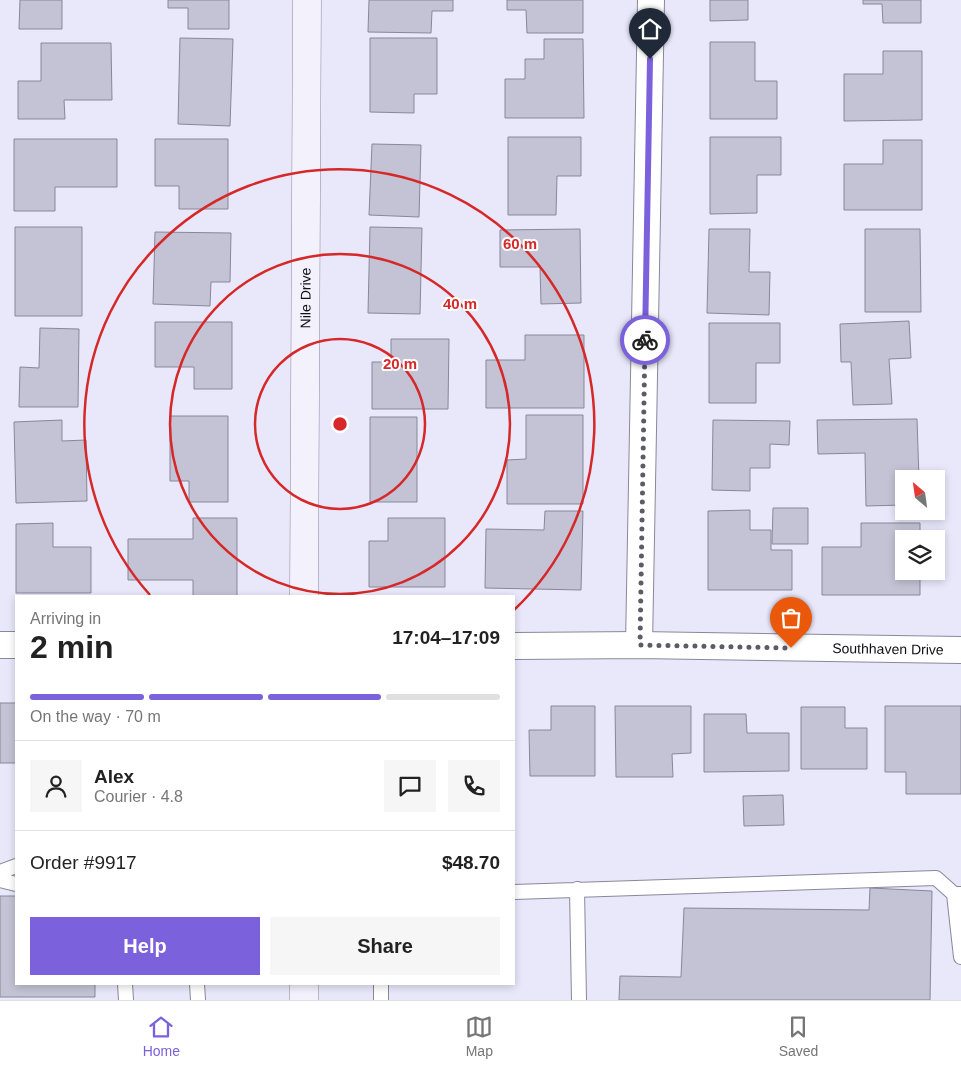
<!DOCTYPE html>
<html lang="en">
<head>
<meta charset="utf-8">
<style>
	body { margin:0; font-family:Helvetica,sans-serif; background:#f6f6f6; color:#222; height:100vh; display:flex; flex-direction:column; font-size:19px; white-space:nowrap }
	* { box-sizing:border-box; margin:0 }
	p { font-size:16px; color:#767676 }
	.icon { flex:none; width:28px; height:28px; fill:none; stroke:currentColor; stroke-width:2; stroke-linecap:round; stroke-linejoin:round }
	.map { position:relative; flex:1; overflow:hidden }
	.drawer { position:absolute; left:15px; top:595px; width:500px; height:390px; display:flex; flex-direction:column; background:#fff; border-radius:0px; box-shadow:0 2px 8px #0003 }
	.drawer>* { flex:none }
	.needle { width:32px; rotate:331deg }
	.controls { position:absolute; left:895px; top:470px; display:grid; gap:10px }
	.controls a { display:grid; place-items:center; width:50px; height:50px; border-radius:0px; background:#fff; box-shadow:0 2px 8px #0003; font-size:25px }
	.pin { position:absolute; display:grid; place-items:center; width:42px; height:42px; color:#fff; margin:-51px -21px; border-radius:50% 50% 50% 0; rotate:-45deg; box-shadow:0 0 5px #0007 }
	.pin .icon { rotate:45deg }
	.courier { position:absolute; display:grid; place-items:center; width:50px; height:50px; margin:-25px; border:4px solid #7b61db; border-radius:50%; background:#fff; color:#222; box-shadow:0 1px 6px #0007 }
	.summary em { font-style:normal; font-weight:600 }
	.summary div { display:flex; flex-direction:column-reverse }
	.summary { display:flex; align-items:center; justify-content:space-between; height:85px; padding:0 15px }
	h1 { font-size:32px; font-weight:600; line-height:38px }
	.bar { display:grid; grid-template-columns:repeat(4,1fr); gap:8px 5px; align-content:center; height:60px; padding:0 15px }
	.bar i { height:6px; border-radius:4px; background:#e0e0e0 }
	.bar .active { background:#7b61db }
	.bar p { grid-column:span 4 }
	.line { display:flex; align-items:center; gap:12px; padding:0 15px; border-top:1px solid #e0e0e0 }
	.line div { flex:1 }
	.round { display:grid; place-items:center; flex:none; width:52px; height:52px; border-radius:0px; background:#f6f6f6 }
	.cta { display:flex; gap:10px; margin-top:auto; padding:10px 15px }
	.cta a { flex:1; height:58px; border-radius:0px; background:#7b61db; color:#fff; font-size:20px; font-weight:600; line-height:58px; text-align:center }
	.cta a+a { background:#f6f6f6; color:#222 }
	.menu { display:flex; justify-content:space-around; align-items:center; height:70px; border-top:1px solid #e0e0e0; background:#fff; font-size:14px; color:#767676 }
	.menu a { display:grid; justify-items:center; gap:2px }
	.menu .active { color:#7b61db }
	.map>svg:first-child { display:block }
	.building { fill:#c4c3d5; stroke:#888798 }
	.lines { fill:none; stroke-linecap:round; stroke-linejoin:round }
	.service-casing { stroke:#898899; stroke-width:16 }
	.minor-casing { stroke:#898899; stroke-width:28 }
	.secondary-casing { stroke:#898899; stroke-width:29 }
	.service { stroke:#fff; stroke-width:14 }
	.minor { stroke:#fff; stroke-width:26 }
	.secondary { stroke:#f2f1fc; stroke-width:28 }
	.done { stroke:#5c5b66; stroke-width:5; stroke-dasharray:0 9 }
	.route { stroke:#7b61db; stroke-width:6 }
	.ring { fill:none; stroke:#d62828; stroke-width:2.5 }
	.labels { text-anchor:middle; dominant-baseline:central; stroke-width:4; stroke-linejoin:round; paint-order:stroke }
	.street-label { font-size:14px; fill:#100f15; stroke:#fff }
	.centre { fill:#d62828; stroke:#fff; stroke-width:2.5 }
	.ring-label { font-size:15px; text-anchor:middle; font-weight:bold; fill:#d62828; stroke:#fff; stroke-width:4; stroke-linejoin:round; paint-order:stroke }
</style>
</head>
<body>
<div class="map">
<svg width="961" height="1000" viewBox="0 0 961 1000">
	<rect width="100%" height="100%" fill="#e9e8fb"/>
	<path class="building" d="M20,0H62V29H19Z
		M168,0H229V29H188V8H168Z
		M369,0H453V11H432L431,33L368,32Z
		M507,0H583V33H527L526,10H507Z
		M710,0H748V20L710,21Z
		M863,0H921V23H883L882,4H863Z
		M180,38L233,39L230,126L178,124Z
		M370,38H437V94H414V113L370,112Z
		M544,39H583L584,118H505V79H525V59H544Z
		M710,42H755V81H777V119H710Z
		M41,43H111L112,100H64L65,119H18V81H41Z
		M883,51H922V120L844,121V74H883Z
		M508,137H581V176H557L556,215H508Z
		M710,137H781V175H757V213L710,214Z
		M14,139H117V187H55V211H14Z
		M155,139H228V209H179V186H155Z
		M883,140H922V210H844V164H883Z
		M372,144L421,145L419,217L369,215Z
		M15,227H82V316H15Z
		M370,227L422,228L420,314L368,313Z
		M580,229L581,303L541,304L540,267H500V230Z
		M709,229H750L749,272H770L769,315L707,313Z
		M865,229H920L921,312H865Z
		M155,232L231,233L230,282H211L210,306L153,304Z
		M909,321L911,358L889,359L892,404L853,405L851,362H841L840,324Z
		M155,322H232V389H194V367H155Z
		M709,323H780V363H756V403H709Z
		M40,328L79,329L78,407H19L20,367L39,368Z
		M525,335H584V408H486V360H525Z
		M391,339H449L448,409H372V362H391Z
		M526,415H583V504H507V460L526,459Z
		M170,416H228V502H189V481H170Z
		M370,417H417V502H370Z
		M917,419L919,479H904V505L866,506L865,453L818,454L817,420Z
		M62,420V441L86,440L87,501L16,503L14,422Z
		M713,420L790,421L789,445L770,444V468H750V491L712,490Z
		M773,508H808V544H772Z
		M750,510V530H771V550H792V590H708V511Z
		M545,511H583L581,590L485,588L486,529L544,530Z
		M193,518H237V596H193V580H128V539H193Z
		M388,518H445V587H369V541H388Z
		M53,523V547H91V593H16V524Z
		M861,523H920V539H904V571H920V595H822V547H861Z
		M0,703H16V763H0Z
		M551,706H595V776H530L529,730H551Z
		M615,706H691V753L672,754L673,777H616Z
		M885,706H961V794H906V772H885Z
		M801,707H845V728H867V769H801Z
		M704,714H746L747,733H789V771L704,772Z
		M783,795L784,825L744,826L743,796Z
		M870,888L932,891L930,1000H619L620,976L681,977L684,908L869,910Z
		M0,896H16V984H95V997H0Z"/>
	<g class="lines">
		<defs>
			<path id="service" d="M0,872L16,866
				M0,880L16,884
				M577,889L579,1000
				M514,892L936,878L954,894
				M961,894H954L961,957
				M125,984L126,1000
				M197,984L198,1000
				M381,984V1000"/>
			<g id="minor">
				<path d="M0,645H16"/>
				<path d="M639,645L651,0"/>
				<path id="s1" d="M514,646L639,645L961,650"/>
			</g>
			<g id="secondary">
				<path id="s2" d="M304,596L307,0"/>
				<path d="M304,984V1000"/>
			</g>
		</defs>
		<use href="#service" class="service-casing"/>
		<use href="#minor" class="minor-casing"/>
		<use href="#secondary" class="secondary-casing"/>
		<use href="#service" class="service"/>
		<use href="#minor" class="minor"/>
		<use href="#secondary" class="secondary"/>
	</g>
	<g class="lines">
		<path class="done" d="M645,340L640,645L791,648"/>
		<path class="route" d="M645,340L650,59"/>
	</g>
	<g class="ring">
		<circle cx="340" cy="424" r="85"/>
		<circle cx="340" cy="424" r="170"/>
		<path d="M150 595A255 255 0 1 1 514 610"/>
	</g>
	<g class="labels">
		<g class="street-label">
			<text stroke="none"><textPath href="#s2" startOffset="298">Nile Drive</textPath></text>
			<text stroke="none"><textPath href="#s1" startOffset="374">Southhaven Drive</textPath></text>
		</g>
	</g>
	<circle cx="340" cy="424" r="8" class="centre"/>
	<g class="ring-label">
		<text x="520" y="249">60 m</text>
		<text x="460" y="309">40 m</text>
		<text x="400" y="369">20 m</text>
	</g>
</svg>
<div class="controls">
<a><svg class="needle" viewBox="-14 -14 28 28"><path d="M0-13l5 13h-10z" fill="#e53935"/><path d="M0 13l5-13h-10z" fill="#767676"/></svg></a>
<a><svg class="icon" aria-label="layers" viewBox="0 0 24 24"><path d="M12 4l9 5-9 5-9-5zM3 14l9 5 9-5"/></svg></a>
</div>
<div class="pin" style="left:791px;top:648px;background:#ea580c"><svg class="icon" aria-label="bag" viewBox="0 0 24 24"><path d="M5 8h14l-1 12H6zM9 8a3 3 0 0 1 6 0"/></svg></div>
<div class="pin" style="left:650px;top:59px;background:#1f2937"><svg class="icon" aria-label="home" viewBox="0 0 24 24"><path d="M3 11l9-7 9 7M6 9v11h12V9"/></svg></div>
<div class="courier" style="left:645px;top:340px"><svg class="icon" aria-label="bike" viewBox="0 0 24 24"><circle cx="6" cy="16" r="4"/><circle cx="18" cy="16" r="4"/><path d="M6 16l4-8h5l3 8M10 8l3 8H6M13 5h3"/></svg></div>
<section class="drawer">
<div class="summary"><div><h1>2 min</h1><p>Arriving in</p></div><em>17:04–17:09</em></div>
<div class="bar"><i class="active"></i><i class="active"></i><i class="active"></i><i></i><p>On the way · 70 m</p></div>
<div class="line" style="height:90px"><a class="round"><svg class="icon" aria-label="person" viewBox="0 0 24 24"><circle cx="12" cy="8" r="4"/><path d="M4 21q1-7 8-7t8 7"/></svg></a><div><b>Alex</b><p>Courier · 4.8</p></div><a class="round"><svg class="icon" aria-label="chat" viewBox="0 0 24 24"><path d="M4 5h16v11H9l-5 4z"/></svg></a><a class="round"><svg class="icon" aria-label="phone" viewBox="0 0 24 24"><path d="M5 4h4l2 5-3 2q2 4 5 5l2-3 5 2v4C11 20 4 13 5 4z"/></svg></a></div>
<div class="line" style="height:65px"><div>Order #9917</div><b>$48.70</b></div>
<div class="cta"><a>Help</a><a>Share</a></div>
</section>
</div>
<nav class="menu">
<a class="active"><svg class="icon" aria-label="home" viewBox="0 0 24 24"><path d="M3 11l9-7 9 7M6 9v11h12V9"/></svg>Home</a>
<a><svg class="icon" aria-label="map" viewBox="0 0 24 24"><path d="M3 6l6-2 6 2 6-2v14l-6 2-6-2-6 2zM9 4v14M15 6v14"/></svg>Map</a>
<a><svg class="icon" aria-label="saved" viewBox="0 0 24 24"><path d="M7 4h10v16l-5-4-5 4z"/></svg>Saved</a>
</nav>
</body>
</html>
